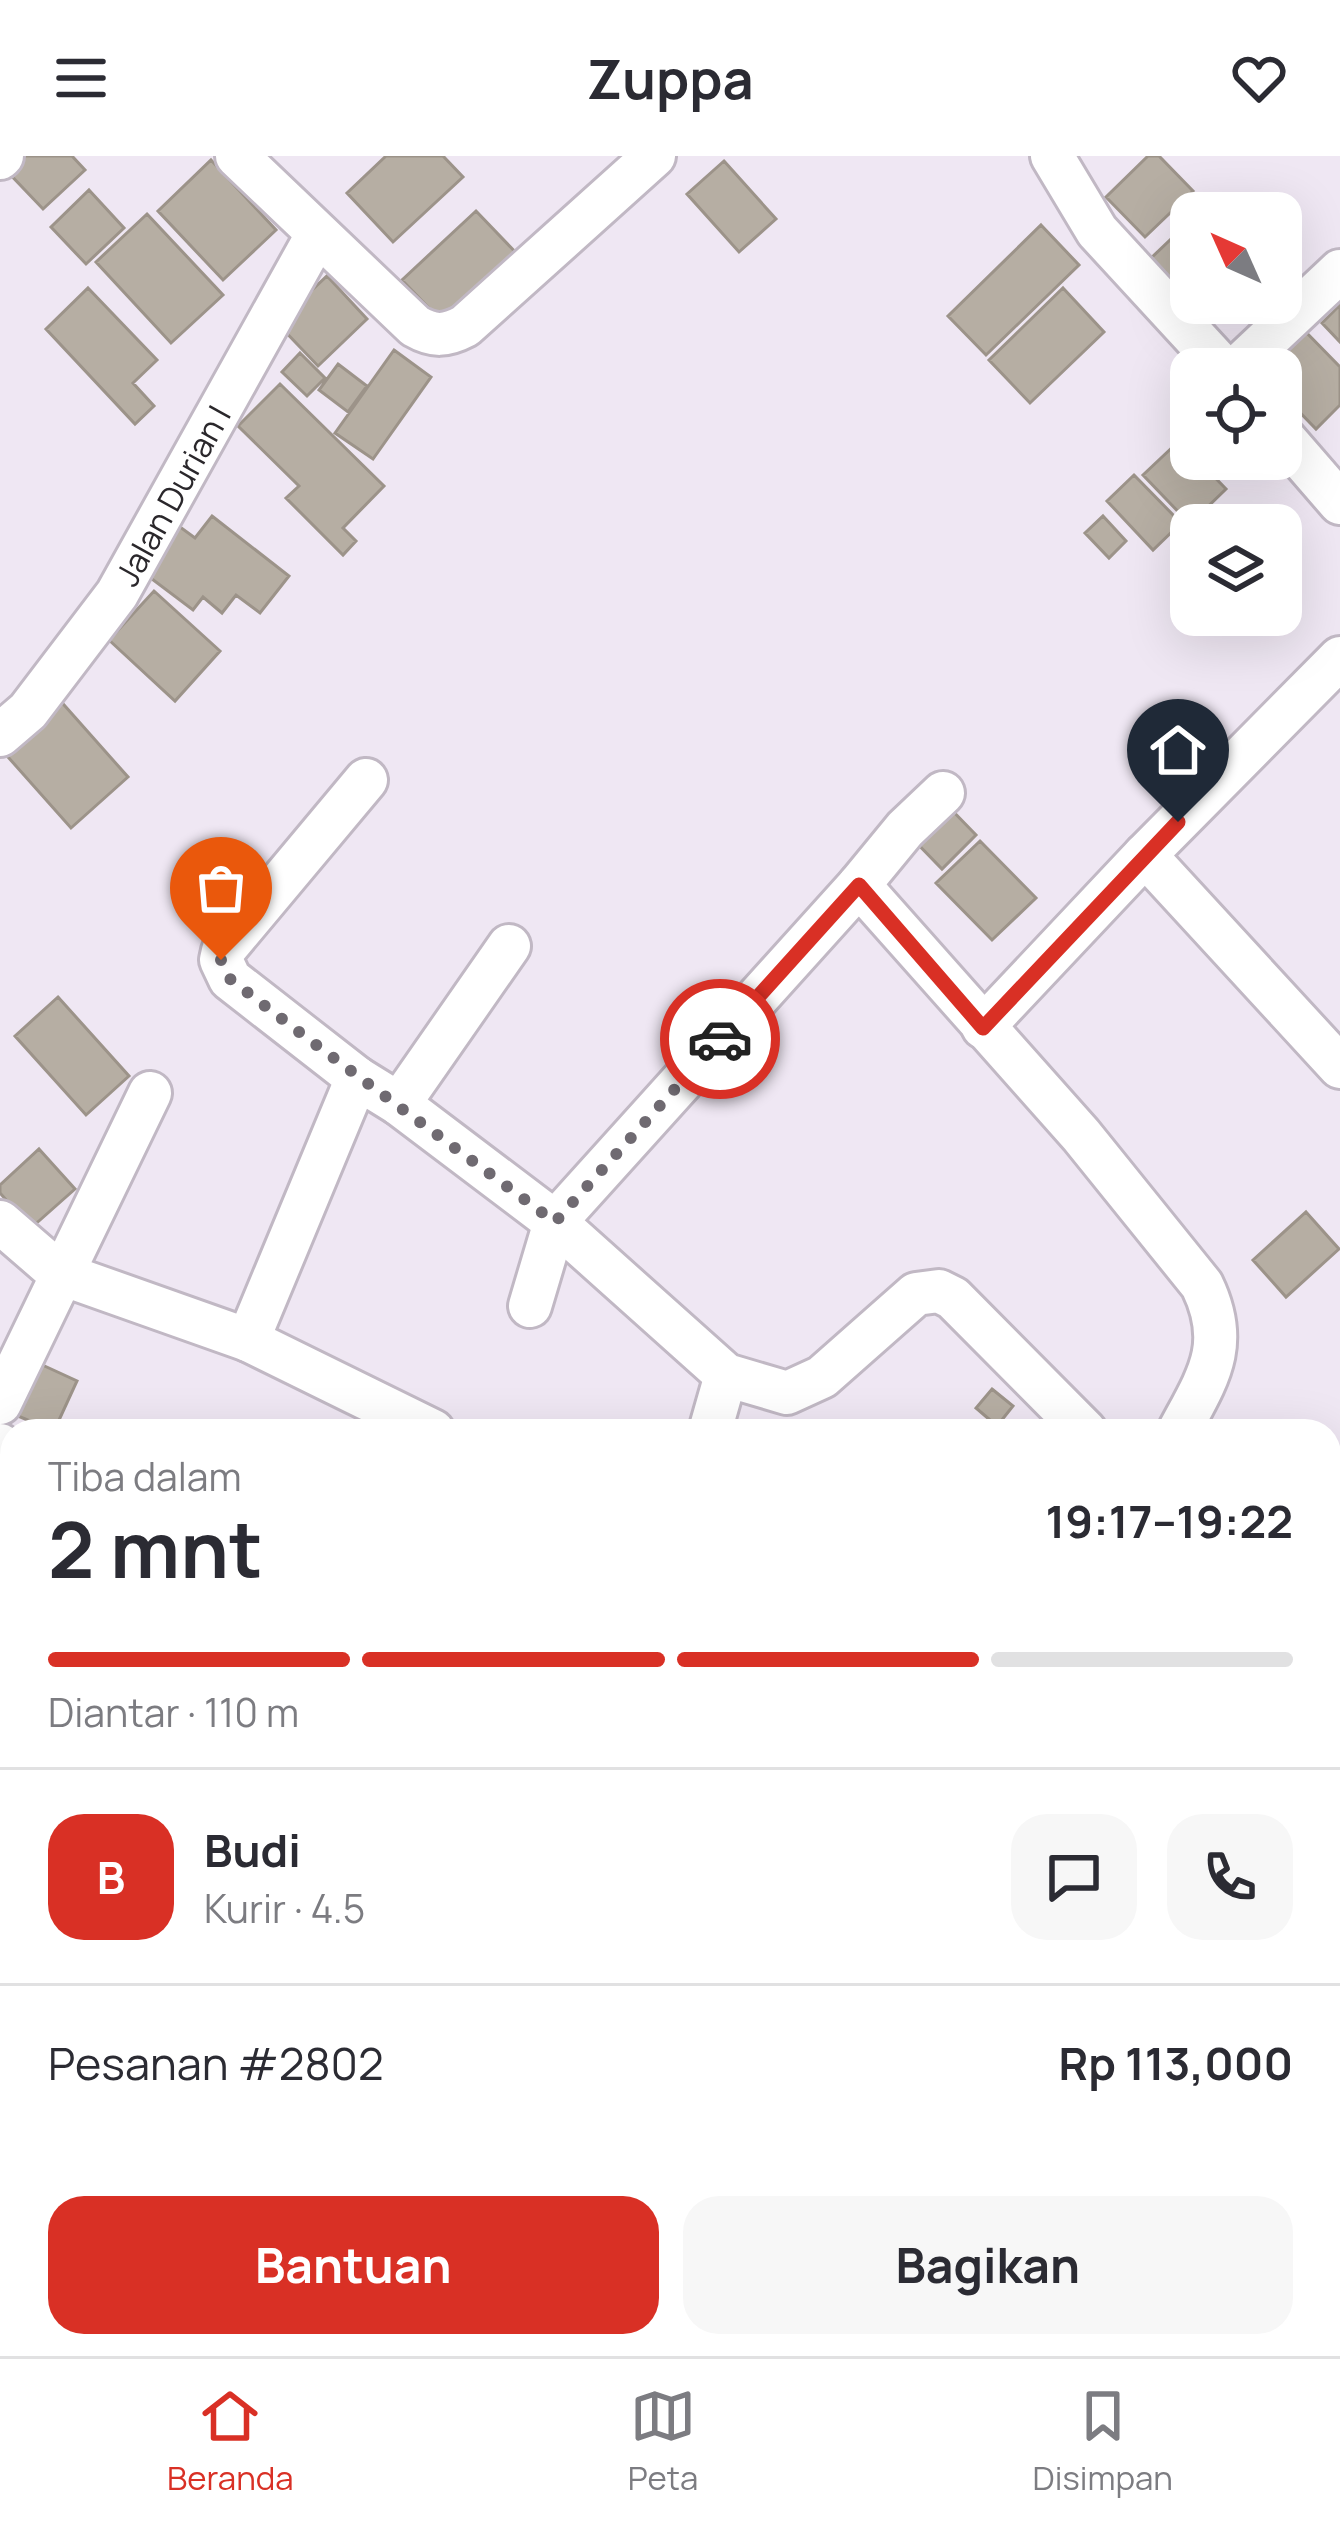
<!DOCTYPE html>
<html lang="id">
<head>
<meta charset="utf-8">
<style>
	body { margin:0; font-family:Manrope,sans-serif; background:#f7f7f7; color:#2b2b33; height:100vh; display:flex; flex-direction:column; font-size:45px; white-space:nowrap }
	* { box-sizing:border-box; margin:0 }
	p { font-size:39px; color:#7c7c81 }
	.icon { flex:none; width:66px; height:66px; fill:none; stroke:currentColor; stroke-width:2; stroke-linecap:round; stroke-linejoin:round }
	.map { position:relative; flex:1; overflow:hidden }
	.panel { position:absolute; left:0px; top:1263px; width:1341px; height:939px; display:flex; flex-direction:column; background:#fff; border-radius:36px 36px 0 0; box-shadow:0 12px 48px #0002 }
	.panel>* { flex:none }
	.needle { width:78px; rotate:315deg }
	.fabs { position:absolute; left:1170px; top:36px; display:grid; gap:24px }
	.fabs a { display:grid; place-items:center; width:132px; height:132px; border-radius:24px; background:#fff; box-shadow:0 12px 48px #0002; font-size:60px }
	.pin { position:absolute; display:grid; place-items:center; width:102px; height:102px; color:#fff; margin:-123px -51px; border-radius:50% 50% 50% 0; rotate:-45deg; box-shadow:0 0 12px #0007 }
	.pin .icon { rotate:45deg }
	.courier { position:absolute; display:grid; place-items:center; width:120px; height:120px; margin:-60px; border:9px solid #d93025; border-radius:50%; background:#fff; color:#222; box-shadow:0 3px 15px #0007 }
	.headline em { font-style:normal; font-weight:700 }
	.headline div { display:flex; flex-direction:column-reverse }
	.headline { display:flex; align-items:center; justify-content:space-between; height:204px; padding:0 48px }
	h1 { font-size:78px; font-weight:700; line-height:90px }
	.bar { display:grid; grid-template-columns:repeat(4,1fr); gap:18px 12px; align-content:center; height:144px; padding:0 48px }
	.bar i { height:15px; border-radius:9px; background:#e1e1e2 }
	.bar .on { background:#d93025 }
	.bar p { grid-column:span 4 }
	.line { display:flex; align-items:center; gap:30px; padding:0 48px; border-top:3px solid #e1e1e2 }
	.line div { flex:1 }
	.round { display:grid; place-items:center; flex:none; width:126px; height:126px; border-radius:36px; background:#f7f7f7 }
	.button { display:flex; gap:24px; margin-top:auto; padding:24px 48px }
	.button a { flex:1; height:138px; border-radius:36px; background:#d93025; color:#fff; font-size:48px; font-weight:700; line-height:138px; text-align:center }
	.button a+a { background:#f7f7f7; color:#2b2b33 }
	header { display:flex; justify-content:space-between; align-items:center; height:156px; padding:0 48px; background:#fff; font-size:54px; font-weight:700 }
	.dock { display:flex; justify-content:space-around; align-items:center; height:168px; border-top:3px solid #e1e1e2; background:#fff; font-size:33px; color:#7c7c81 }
	.dock a { display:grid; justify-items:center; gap:6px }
	.dock .on { color:#d93025 }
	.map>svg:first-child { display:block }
	.building { fill:#b6aea3; stroke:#9c9389; stroke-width:3 }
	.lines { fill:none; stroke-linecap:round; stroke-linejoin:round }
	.minor-casing { stroke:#c1b8c4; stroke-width:48 }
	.minor { stroke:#fff; stroke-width:42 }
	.done { stroke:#6f6a71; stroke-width:12; stroke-dasharray:0 21.6 }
	.route { stroke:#d93025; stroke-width:15 }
	.labels { text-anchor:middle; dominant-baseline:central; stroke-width:9; stroke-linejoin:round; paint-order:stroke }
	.street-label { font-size:33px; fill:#2a272b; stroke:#fcf5fe }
</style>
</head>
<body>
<header><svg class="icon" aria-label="menu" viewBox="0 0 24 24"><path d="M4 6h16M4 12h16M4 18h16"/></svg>Zuppa<svg class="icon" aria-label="heart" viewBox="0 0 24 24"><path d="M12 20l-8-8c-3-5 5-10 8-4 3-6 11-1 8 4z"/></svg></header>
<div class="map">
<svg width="1340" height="2200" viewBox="0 0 1340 2200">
	<rect width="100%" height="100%" fill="#efe7f3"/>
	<path class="building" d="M17,0H72L85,14L43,53L4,12Z
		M386,0H443L463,21L393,86L347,37Z
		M1148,0H1159L1193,35L1145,81L1106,41Z
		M211,4L276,74L223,124L158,55Z
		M724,5L776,63L739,96L687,38Z
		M89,34L124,72L86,108L51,71Z
		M476,55L522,103L448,172L402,124Z
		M147,58L223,139L171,187L96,106Z
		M1191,64V119L1176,133L1149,104Z
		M1041,69L1079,109L986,199L948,160Z
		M327,120L367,163L318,210L277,167Z
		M88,132L157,204L133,227L154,250L135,268L46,173Z
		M1063,132L1104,176L1030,247L989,204Z
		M1340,149V186L1322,167Z
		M1299,169L1340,211V249L1316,273L1281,237V213H1258Z
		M394,194L431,221L373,303L335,277Z
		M300,197L325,222L307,240L282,216Z
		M338,208L367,230L348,256L319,234Z
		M280,228L384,330L343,372L356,385L343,399L286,342L299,330L238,270Z
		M1179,285L1191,297V303H1197L1226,333L1190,368L1143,319Z
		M1134,319L1181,367L1153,394L1107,345Z
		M212,360L289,420L260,457L236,439L222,457L203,441L193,454L140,414L176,368L195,382Z
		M1103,360L1126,385L1109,402L1085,377Z
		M154,435L220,495L175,545L109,484Z
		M57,541L128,621L71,672L0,592Z
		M943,645L976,679L942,713L908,678Z
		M980,685L1036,742L992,784L936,727Z
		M58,841L129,920L86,959L15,880Z
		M39,993L75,1033L31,1072L0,1037V1029Z
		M1306,1056L1339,1093L1286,1141L1253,1104Z
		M25,1201L77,1225L54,1275L1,1253Z
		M992,1233L1013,1250L997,1270L976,1252Z
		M1329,1326L1340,1338V1380L1329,1368Z
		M7,1821L12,1826V1879L0,1867V1828Z
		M0,1876L12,1887V1928L0,1940Z
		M12,1933V2012L0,2000V1945Z
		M12,2160V2190H42L32,2200L0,2199V2172Z
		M210,2190H279L288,2200H199Z
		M292,2190H339L328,2200H301Z
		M358,2190H411L420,2200H356L352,2195Z
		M473,2190H513L522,2200H462Z
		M604,2190L608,2195L603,2200H538L530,2191Z"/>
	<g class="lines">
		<defs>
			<g id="minor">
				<path d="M237,0L415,170C434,181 446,180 465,170L654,0"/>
				<path d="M1052,0L1097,75L1224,213"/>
				<path d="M0,2L2,0"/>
				<path d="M1236,213L1340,115"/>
				<path d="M1281,279L1340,347"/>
				<path id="s1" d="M0,579L28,555L117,438L317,79"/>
				<path d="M366,624L223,795L221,804L230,823L357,922L399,948L555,1066L726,1219L787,1237L822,1221L916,1138L939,1135L953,1142L1085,1275"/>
				<path d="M1145,699L1340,911"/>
				<path d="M859,729L1081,979L1202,1129C1231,1189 1208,1221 1179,1275"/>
				<path d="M983,871L1145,699L1340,502"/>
				<path d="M399,948L509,790"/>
				<path d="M0,1066L59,1117L248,1184L433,1275"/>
				<path d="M530,1150L555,1066L859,729L905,673L943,637"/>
				<path d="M248,1184L357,922"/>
				<path d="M0,1247L150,937"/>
				<path d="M710,1275L726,1219"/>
				<path d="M0,1289V1334"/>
				<path d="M1329,1477L1340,1484"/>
				<path d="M1329,1696L1340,1707"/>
				<path d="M0,2059L12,2071"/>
				<path d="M117,2190L127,2200"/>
				<path d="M626,2190L636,2200"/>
				<path d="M1129,2190L1134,2200"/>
				<path d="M190,2200L200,2190"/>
			</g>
		</defs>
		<use href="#minor" class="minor-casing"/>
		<use href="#minor" class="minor"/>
	</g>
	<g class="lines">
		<path class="done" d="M221,804L230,823C337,906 446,985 555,1066L720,883"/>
		<path class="route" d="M720,883L859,729L983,872L1178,666"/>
	</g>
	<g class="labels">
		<g class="street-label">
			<text stroke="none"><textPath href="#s1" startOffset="297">Jalan Durian I</textPath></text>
		</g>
	</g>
</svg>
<div class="fabs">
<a><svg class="needle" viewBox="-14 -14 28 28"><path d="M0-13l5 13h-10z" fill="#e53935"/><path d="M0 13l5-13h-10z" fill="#7c7c81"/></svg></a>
<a><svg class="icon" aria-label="locate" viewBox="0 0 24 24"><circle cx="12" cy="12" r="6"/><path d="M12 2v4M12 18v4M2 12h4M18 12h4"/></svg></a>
<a><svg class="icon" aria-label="layers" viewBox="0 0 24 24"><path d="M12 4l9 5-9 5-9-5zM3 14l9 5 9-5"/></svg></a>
</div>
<div class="pin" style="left:221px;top:804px;background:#ea580c"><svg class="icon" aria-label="bag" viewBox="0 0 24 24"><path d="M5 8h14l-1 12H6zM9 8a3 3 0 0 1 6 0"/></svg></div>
<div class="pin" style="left:1178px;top:666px;background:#1f2937"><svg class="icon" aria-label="home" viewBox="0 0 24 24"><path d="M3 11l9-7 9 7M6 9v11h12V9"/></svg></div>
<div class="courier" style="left:720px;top:883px"><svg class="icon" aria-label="car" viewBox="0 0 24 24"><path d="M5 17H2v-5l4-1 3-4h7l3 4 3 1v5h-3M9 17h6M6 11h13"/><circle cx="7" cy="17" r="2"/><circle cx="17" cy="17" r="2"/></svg></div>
<section class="panel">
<div class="headline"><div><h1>2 mnt</h1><p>Tiba dalam</p></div><em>19:17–19:22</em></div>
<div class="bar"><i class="on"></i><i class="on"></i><i class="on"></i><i></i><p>Diantar · 110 m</p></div>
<div class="line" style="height:216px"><b class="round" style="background:#d93025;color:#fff">B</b><div><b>Budi</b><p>Kurir · 4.5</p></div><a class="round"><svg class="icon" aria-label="chat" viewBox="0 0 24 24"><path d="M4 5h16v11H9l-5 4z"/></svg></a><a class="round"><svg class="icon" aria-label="phone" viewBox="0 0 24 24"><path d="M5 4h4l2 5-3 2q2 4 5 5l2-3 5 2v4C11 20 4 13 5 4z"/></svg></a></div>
<div class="line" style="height:156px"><div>Pesanan #2802</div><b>Rp 113,000</b></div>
<div class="button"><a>Bantuan</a><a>Bagikan</a></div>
</section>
</div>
<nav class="dock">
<a class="on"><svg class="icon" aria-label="home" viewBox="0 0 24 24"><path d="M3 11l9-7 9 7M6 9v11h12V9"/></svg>Beranda</a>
<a><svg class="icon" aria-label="map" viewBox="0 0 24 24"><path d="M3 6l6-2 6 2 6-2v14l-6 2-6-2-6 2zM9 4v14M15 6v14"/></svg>Peta</a>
<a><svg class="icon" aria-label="saved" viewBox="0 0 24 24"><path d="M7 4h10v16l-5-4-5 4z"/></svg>Disimpan</a>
</nav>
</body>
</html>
